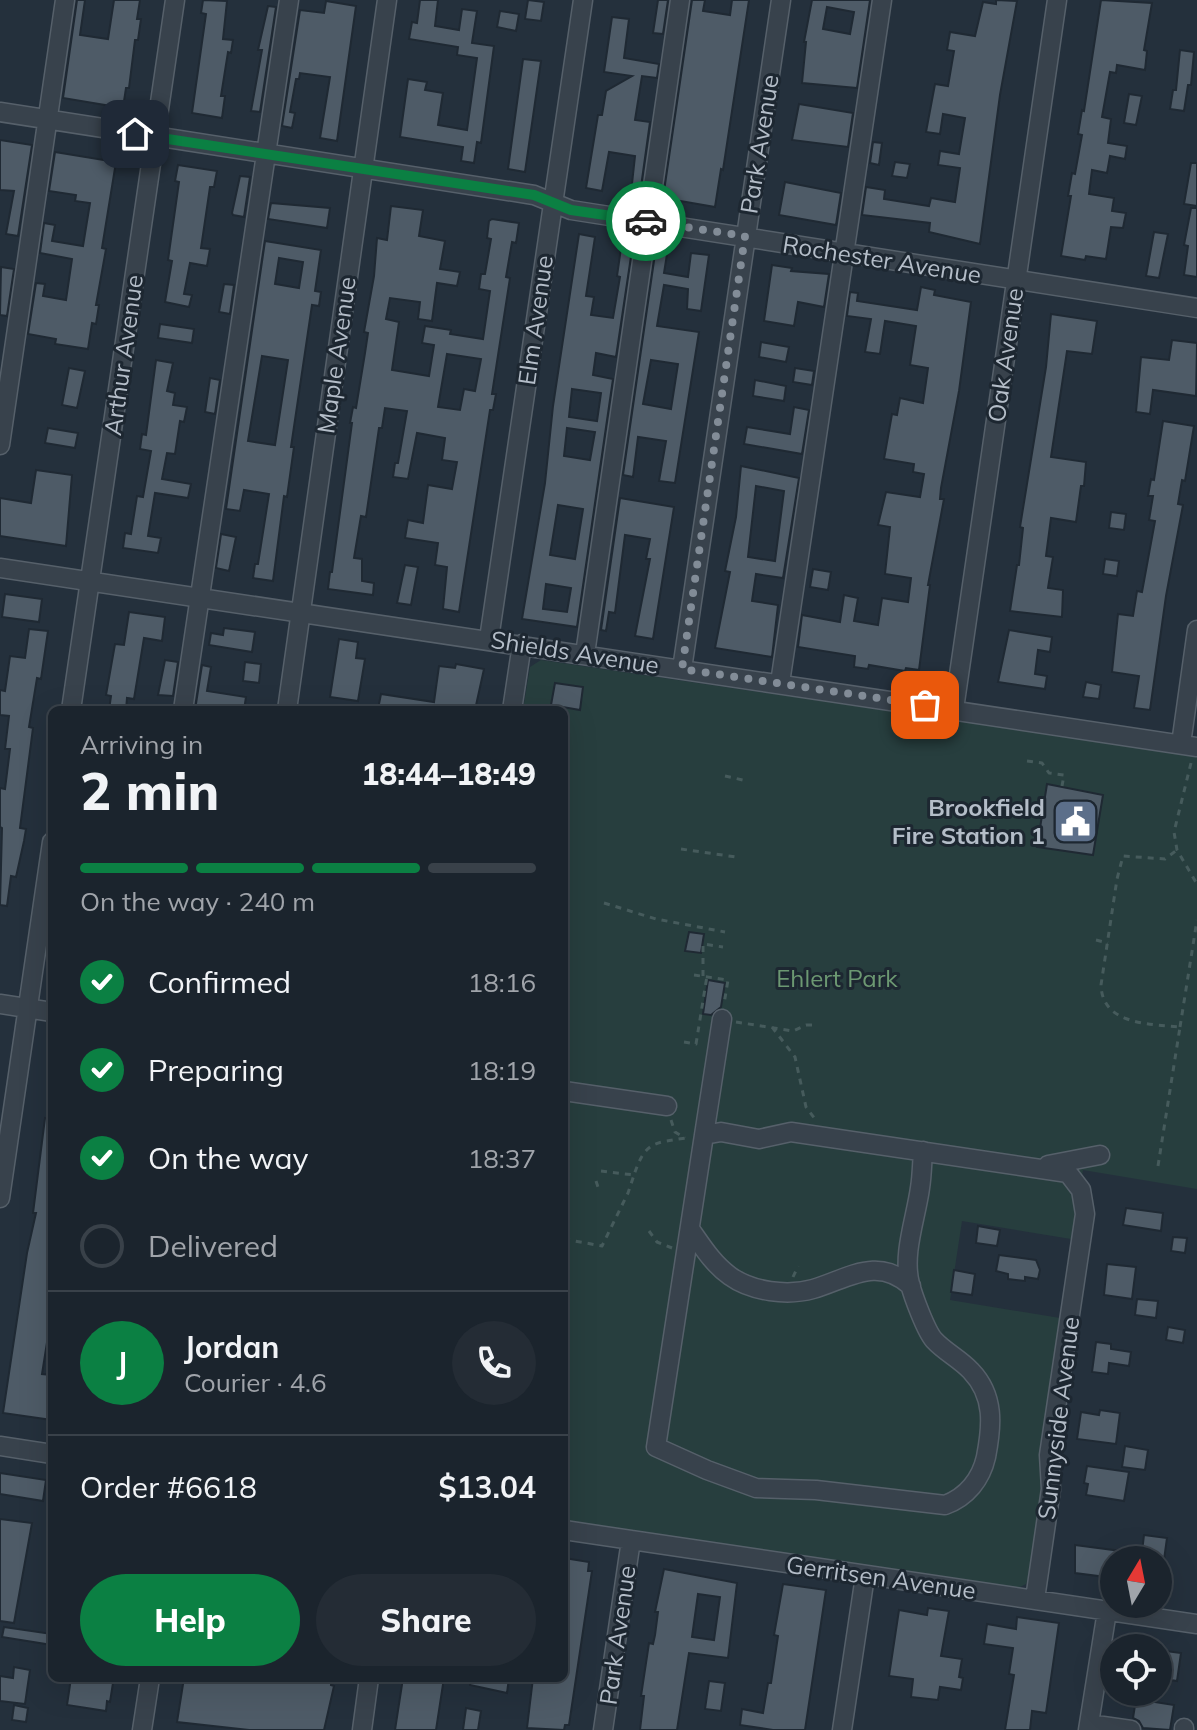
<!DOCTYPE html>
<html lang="en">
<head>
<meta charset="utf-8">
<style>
	body { margin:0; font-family:Mulish,sans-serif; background:#242c35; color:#f1f3f6; height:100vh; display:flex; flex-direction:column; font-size:30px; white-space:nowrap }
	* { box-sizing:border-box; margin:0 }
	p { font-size:26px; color:#a0a4aa }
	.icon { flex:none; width:44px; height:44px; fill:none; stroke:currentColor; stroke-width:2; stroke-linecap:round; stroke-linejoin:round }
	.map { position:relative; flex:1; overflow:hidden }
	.sheet { position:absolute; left:48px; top:706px; width:520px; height:976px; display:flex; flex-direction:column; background:#1b242d; border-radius:12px; box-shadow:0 8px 32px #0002,0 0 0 2px #394149 }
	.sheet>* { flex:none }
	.needle { width:52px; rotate:10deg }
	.fabs { position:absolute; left:1100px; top:1546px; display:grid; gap:16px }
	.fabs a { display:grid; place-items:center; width:72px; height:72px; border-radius:50%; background:#1b242d; box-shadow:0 8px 32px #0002,0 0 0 2px #394149; font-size:40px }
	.pin { position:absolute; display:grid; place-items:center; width:68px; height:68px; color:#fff; margin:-34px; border-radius:16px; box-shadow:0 4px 12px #0006 }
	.courier { position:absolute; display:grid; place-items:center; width:80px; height:80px; margin:-40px; border:6px solid #0b8043; border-radius:50%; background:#fff; color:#222; box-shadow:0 2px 10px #0007 }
	.summary em { font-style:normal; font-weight:800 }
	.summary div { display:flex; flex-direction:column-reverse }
	.summary { display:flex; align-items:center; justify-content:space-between; height:136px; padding:0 32px }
	h1 { font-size:52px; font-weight:800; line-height:60px }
	.bar { display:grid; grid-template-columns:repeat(4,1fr); gap:12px 8px; align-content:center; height:96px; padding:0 32px }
	.bar i { height:10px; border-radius:6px; background:#394149 }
	.bar .active { background:#0b8043 }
	.bar p { grid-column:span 4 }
	.line { display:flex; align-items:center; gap:20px; padding:0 32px; border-top:2px solid #394149 }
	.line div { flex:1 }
	.round { display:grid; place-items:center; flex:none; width:84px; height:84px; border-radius:42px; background:#242c35 }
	ol { padding:0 32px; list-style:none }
	li { display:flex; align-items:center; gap:24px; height:88px }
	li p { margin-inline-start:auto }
	li .icon { padding:8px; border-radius:50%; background:#0b8043; color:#fff; stroke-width:4 }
	li:last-child { color:#a0a4aa }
	li i { width:44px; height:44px; border:4px solid #394149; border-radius:50% }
	.cta { display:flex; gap:16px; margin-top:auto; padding:16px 32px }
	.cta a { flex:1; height:92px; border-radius:48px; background:#0b8043; color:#fff; font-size:32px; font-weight:800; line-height:92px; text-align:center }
	.cta a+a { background:#242c35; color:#f1f3f6 }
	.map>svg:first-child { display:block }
	.green { fill:#273e3e }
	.building { fill:#4e5b67; stroke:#1f2933; stroke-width:2; fill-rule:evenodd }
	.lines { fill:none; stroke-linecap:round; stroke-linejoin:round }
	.minor-casing { stroke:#56606a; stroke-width:21 }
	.path { stroke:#465b5c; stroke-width:3; stroke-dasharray:6 6; stroke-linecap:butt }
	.minor { stroke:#38424c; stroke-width:18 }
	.done { stroke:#828c97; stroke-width:8; stroke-dasharray:0 14.4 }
	.route { stroke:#0b8043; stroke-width:10 }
	.labels { text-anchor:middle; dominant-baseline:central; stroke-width:6; stroke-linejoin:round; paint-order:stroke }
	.street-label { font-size:24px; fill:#b4bdc8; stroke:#1d2731 }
	.poi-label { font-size:24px; font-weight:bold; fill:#b4bdc8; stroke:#1d2731; text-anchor:end }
	.park-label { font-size:24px; fill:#6c9872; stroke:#1d2731 }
</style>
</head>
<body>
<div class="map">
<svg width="1197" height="1730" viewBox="0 0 1197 1730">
	<rect width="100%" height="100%" fill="#24303c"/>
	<path class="green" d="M541,660L1197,756V1189L1083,1170L1071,1239L962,1221L950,1300L1060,1318L1040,1453L1042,1484L1029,1577L1026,1584L1016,1589L564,1521V710H523L530,667Z"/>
	<path class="building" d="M77,0H85L80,35L108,39L114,0H140L137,19H141L138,40H135L129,88H126L123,108L63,98Z
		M203,0L227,1L223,39L233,40L231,53L228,52L221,96H225L222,118L192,113L206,14L201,13Z
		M420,0H438L435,26L459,30L462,9L477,11L472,43L494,46L481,143L477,142L474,163L461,161L463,147L400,137L408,79L427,82L425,90L443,93L438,125L467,130L477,58L457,55L458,47L409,39L412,22L417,23Z
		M528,0L544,2L541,21L525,19Z
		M658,0H668L663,34L653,33Z
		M692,0H705L703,11L730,15L732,0H749L723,170L721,169L715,207L663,198Z
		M812,0H870L857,88L802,83L806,42H804ZM827,7L854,12L850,34L823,29Z
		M996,0L1017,1L1000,95L980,244L929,232L930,223L862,215L866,187L885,190L884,199L929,206L931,198L955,202L960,168L938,165L940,151L959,154L965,118L943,114L940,134L926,132L935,84L948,86L954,51L947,50L950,32L975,36L983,2L996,4Z
		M1101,0L1152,3L1144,50L1147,51L1145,70L1117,65L1116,73L1110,72L1102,117L1111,119L1108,143L1127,146L1125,159L1110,156L1107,173L1092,170L1089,194L1114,198L1112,211L1126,213L1123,228L1111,227L1106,259L1086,256L1085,260L1061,256L1071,196H1068L1072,173L1075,174L1082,135L1078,134L1082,110L1084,111Z
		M326,1L356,6L337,141L320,138L330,77L300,73L299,79H296L290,112L295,113L292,128L282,126L300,10L324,13Z
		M268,6L276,7L260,112L251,111L262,50H258Z
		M500,11L519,14L516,31L497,27Z
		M612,17L629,19L624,58L659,64L657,78L642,76L635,120L650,122L640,194L631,193L635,156L609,152L602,191L586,188L598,115H602L606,91L632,76L604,72Z
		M1180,50L1194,52L1191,85H1188L1184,111L1170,109L1173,90H1176Z
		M523,59L541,61L525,172L508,169Z
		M1129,94L1142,96L1136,125L1124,123Z
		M799,104L853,113L848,147L792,140Z
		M0,140L32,145L18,236L6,234L14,191L0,190Z
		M873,142L882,143L879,165L870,163Z
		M55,152L116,162L102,248L106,249L96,305H99L96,324L92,323L88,349L55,344L56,339L28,334L36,283L45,284L43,296L66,300L72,259L40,253L44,223L55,225L52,241L83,246L90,203L75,201L76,195L49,191Z
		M895,162L910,164L907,178L892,176Z
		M1191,163H1197V206L1184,204Z
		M178,165L217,171L214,187H210L201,248L210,249L207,266L190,263L184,294L192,295L189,307L165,302L172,261L168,260L179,182L175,181Z
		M240,176L250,177L244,217L233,215L232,213Z
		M785,182L841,193L836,225L779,215Z
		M271,203L330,208L327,228L268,219Z
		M391,206L423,210L419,236L445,241L440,269L460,272L457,286L437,283L432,321L418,319L420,302L390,298L386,319L399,322L392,370L429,376L434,345L422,343L425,326L451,330L450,334L483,339L490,291L479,289L481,274H485L491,239L487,238L489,221L492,219L519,223L516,243L512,242L506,277L510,278L492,394H496L493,410H490L459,612L443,609L447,567L435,565L438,543L405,538L408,520L423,523L428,485L452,489L457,462L442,460L445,438L417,433L408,479L393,477L395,463H398L407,411L385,408L382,428H379L366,517L361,516L354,558L362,559V581L374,583L373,595L328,589L330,572H332L352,423H350L353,407L356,408L365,353L368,333L364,332L374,276L377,238L387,240ZM447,354L481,359L475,391L464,389L460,410L438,407Z
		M1191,208H1197V277L1184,275L1188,246L1184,245Z
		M1154,232L1168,234L1159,278L1146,276Z
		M579,234L595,237L586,296L594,297L591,315L613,318L620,277L617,276L622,241L633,243L616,357L596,353L593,375L613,379L577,627L522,619L545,483L553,406ZM572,389L601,393L597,421L569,417ZM567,428L595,432L590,460L564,456ZM558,505L583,509L575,559L550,555ZM546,584L571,588L567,612L543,609Z
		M265,241L321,250L315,291L321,292L319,306L312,305L291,447H294L287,497L284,496L273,581L253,578L255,564H258L269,494L244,490L240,511L226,509ZM279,258L303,262L299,288L275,284ZM262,356L288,360L275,445L248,441Z
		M656,247L668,248L664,273L688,277L691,253L709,255L701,311L687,309L688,289L664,285L657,326L699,332L675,483L659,481L666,441L638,437L633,477L623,475ZM651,360L678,364L671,409L643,404Z
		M772,265L792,268L791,271L829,274L824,307L798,302L794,326L764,321Z
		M1,267L14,269L7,316L0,315Z
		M224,284L234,285L230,314L219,312Z
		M921,287L935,290L934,295L971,302L959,391L941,488L940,499H944L928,585H930L919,670L906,668L905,671L869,665L868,669L854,667L855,656L798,647L802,615L840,622L844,595L858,598L854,621L878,625L882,598L908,602L911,578L885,574L890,527L878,525L886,492L920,497L924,474L913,472L914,464L884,459L892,414L897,415L900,398L923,403L928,368L910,365L916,326L885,321L880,354L865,352L871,319L847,316L850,292L858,293L857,301L917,310Z
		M1051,314L1097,321L1092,354L1067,351L1051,457L1086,462L1084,486H1081L1076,522L1051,518L1046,556L1053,557L1048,588L1063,590L1062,617L1010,611L1017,565H1019L1023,528L1020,527L1046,367Z
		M160,324L194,329L192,343L158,338Z
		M1172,340L1197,343L1196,396L1153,390L1150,414L1136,412L1141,357L1169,360Z
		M761,342L789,347L786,362L759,357Z
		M156,360L173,363L167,391L175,393L173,405L187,407L184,422L180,421L175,454L167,453L162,479L191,484L188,498L155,493L148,536L161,538L158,553L123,548L125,533L131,534L137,496L143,497L151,451L140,449L142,434L146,435Z
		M69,368L85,371L77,408L62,405Z
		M795,368L814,371L812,385L793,382Z
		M210,378L220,380L215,414L205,412Z
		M755,380L786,386L784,401L753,396Z
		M794,407L809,410L802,454L744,444L747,427L790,434Z
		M1163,421L1194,426L1185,481L1182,480L1178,504L1183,505L1166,596L1150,710L1134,708L1139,676L1112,672L1118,614L1133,616L1137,591L1142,592L1155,521L1149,520L1153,496H1148L1151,479L1154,480Z
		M48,428L78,433L75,448L45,443Z
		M741,466L799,478L783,578L756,574L752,601L778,605L772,657L715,648L730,572L725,571L736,517ZM756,486L784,491L775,561L748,557Z
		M36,470L72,475L66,546L0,536V498L31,503Z
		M620,498L674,507L653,639L635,636L650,559H646L650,539L625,535L615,613L609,612L606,631L601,630Z
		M1111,512L1126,514L1124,530L1109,528Z
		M221,534L236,537L229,571L216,568Z
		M1105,559L1119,561L1117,576L1103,574Z
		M405,565L418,567L411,605L397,603Z
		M813,569L831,572L828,590L810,587Z
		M5,594L42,599L39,622L2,617Z
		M129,612L165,617L162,641L144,638L134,699L127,698L126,710H109L111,696L106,695L115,644L124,645Z
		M224,628L255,632L252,652L209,645L211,633L223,635Z
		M29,629L48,631L41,679L37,678L29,727L33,728L20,828L26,829L24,841L16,877L11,876L7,906L0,905L2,828L0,827V788L5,789L10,749H5L9,716L0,715V690L5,691L10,656L25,658Z
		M1009,630L1052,637L1050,652L1038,650L1035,674L1047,676L1045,689L998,682Z
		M339,639L358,642L356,658L365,659L358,701L330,697Z
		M165,660L178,662L173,696L158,695Z
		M245,662L261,664L259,683L243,681Z
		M456,664L484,669L475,710L378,709L381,694L434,702L439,666L455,668Z
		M202,665L211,667L207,691L246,697L244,710H195Z
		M1086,682L1101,685L1099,699L1083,697Z
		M555,683L583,687L580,710L551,705Z
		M1047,784L1103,795L1093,855L1037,847Z
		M689,932L704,934L701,953L685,951Z
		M708,980L725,983L721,1007L711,1015L703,1014Z
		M45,1118L52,1119V1311L42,1374L52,1375V1420L3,1413L27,1253L36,1213H33Z
		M1126,1208L1163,1213L1161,1231L1123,1225Z
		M978,1226L1000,1230L997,1246L976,1243Z
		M1173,1237L1187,1238L1185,1253L1171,1251Z
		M999,1255L1036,1260L1040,1270L1038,1279L1025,1277V1281L1008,1279V1274L996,1271Z
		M1107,1264L1136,1267L1132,1299L1104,1295Z
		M954,1270L975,1274L972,1295L951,1292Z
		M1137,1299L1158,1301L1156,1318L1135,1315Z
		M1168,1327L1185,1330L1183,1343L1166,1340Z
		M1096,1342L1111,1344V1349L1131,1352L1129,1366L1109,1363L1108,1374L1092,1372Z
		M1100,1410L1120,1413L1116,1444L1077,1439L1081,1412L1099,1415Z
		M1125,1446L1148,1450L1145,1470L1122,1467Z
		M1087,1466L1129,1472L1124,1501L1086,1495L1088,1484L1084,1483Z
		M0,1473L46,1480L43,1501L0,1494Z
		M0,1519L32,1523L14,1623L0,1621Z
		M1144,1535L1167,1538L1164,1560H1141Z
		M1075,1545L1136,1553V1560H1114V1578L1075,1573Z
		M564,1558L589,1562L588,1571H592L569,1725H565L564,1730L527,1728L533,1678H564Z
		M664,1569L737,1583L728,1658L689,1653L677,1730H640L644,1696H641L649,1643L653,1644L655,1635L658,1612H655ZM698,1594L720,1597L714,1640L692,1637Z
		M783,1584L826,1590L805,1730H773L740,1725L742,1709L763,1713L768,1683H771L778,1636L774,1635Z
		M928,1608L949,1611L941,1656L962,1659L959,1677L963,1678L961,1690L940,1687L938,1700L911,1697L913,1679L889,1676L899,1610L927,1615Z
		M1017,1617L1059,1623L1046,1713L1032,1711L1030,1730H1005L1014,1675L1009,1674L1013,1648L984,1644L987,1624L1016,1629Z
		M4,1627L52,1634V1645L2,1637Z
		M1158,1650L1181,1653L1177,1681L1158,1678Z
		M14,1667L30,1670L25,1704L0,1701V1676L13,1678Z
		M71,1678L113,1683L110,1702L107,1701L106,1711L67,1705Z
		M184,1678H332L331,1685L334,1686L324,1730H249L177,1722Z
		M403,1678H444L436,1730H395Z
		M470,1678H509L507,1693L470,1685Z
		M709,1681L725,1683L721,1711L705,1709Z
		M1136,1699L1174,1705L1170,1730L1143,1728L1139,1721L1133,1718Z
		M14,1705L28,1708L26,1722L12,1720Z
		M466,1708L481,1711L478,1730H463Z"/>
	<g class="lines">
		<defs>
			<path id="minor" d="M0,112L534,195L571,210L1197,308
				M0,445L65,0
				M0,568L1197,747
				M489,639L583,0
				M585,654L680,0
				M682,669L781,0
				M780,683L882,0
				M954,709L1057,0
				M71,710L175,0
				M183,710L289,0
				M287,710L387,0
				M512,710L522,644
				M1181,744L1197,630
				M0,1004L52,1012
				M564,1091L667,1106
				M704,1135L722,1019
				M923,1151C922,1163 922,1176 920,1188C916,1218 902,1254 910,1284C913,1296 926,1331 934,1340C945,1352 960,1359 971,1371C995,1396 992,1426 986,1457C981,1479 967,1497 945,1505L816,1490L756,1488L707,1470L656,1447L704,1135L721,1132L759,1139L791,1132L1068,1173L1081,1190L1085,1214L1049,1455L1051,1489L1035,1599
				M1048,1165L1100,1155
				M0,1198L52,842
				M690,1229C702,1246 713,1264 730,1276C752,1292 788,1296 813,1289C848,1279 877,1255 911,1286
				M0,1446L52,1454
				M564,1530L1197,1624
				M1089,1724L1131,1730
				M142,1730L150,1678
				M362,1730L369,1678
				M603,1730L631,1540
				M842,1730L865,1576
				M1088,1730L1107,1611
				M1184,1730V1728"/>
		</defs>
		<use href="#minor" class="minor-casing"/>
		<path class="path" d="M1027,761L1042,763L1049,773L1064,775L1062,786
			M1191,763L1174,832L1177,850L1197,884
			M725,776L747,781
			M681,849L736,857
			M604,903L656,919L725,932
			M1096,940L1108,943
			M694,975L728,980L724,1004
			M703,976V944L723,947
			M736,1022L793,1031L806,1025H818
			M772,1027L795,1057L806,1107L815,1119
			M1180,1027L1197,920
			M684,1042L696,1044L707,976
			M671,1120L675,1132L685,1138
			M1158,1166L1180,1027C1150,1024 1102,1025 1101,985L1117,879L1123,856L1165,859L1177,850
			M601,1171L634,1175C645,1142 653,1143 686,1138
			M596,1181L599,1190
			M649,1231L657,1242L672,1248
			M564,1239L602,1246L628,1193L634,1175
			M793,1277L798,1266"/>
		<use href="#minor" class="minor"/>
	</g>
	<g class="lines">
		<path class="done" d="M646,221L745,236L682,669L925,705"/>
		<path class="route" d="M135,134L534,195L571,210L646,221"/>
	</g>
	<defs>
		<symbol id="civic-square" viewBox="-11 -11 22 22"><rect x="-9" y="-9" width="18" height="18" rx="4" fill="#5c6f8a" stroke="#1d2731"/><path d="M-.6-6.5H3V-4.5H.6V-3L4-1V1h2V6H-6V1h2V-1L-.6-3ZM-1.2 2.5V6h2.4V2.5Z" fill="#fff"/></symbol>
	</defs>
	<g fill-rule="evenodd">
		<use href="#civic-square" x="1050" y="796" width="51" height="51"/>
	</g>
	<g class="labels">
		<g class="street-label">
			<text transform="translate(759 144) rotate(-81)">Park Avenue</text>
			<text transform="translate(882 259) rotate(9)">Rochester Avenue</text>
			<text transform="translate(535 320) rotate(-82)">Elm Avenue</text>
			<text transform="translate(123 355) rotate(-82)">Arthur Avenue</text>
			<text transform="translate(336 355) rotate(-82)">Maple Avenue</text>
			<text transform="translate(1005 355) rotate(-82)">Oak Avenue</text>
			<text transform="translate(575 652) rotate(9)">Shields Avenue</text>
			<text transform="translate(1058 1418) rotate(-83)">Sunnyside Avenue</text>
			<text transform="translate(881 1577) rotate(8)">Gerritsen Avenue</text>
			<text transform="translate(617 1635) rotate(-82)">Park Avenue</text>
		</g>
		<g class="poi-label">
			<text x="1045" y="807">Brookfield<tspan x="1045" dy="28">Fire Station 1</tspan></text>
		</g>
		<g class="park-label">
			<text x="837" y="978">Ehlert Park</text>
		</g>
	</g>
</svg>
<div class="fabs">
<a><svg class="needle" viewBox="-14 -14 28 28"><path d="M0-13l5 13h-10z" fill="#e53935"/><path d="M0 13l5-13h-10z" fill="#a0a4aa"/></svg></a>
<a><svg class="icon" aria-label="locate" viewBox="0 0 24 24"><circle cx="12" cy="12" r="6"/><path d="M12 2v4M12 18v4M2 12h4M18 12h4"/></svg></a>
</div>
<div class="pin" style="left:925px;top:705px;background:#ea580c"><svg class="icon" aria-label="bag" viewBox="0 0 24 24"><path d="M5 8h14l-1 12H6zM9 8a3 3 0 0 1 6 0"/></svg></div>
<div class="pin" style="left:135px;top:134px;background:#1f2937"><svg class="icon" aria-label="home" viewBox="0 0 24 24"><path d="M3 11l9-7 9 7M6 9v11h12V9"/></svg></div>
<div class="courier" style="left:646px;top:221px"><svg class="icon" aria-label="car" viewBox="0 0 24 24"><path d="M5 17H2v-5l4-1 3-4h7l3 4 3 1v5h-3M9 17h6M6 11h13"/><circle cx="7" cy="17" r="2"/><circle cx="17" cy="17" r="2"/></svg></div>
<section class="sheet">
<div class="summary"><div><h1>2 min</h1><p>Arriving in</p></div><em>18:44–18:49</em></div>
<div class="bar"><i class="active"></i><i class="active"></i><i class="active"></i><i></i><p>On the way · 240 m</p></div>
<ol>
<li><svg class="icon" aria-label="check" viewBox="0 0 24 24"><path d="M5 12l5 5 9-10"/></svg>Confirmed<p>18:16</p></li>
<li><svg class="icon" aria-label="check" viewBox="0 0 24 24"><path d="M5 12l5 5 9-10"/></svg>Preparing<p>18:19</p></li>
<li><svg class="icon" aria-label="check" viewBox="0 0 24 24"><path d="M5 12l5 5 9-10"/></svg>On the way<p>18:37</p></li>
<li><i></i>Delivered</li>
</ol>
<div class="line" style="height:144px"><b class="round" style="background:#0b8043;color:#fff">J</b><div><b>Jordan</b><p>Courier · 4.6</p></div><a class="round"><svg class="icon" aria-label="phone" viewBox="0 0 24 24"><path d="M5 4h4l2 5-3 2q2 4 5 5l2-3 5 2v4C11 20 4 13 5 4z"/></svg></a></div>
<div class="line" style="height:104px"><div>Order #6618</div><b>$13.04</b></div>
<div class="cta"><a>Help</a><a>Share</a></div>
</section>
</div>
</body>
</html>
